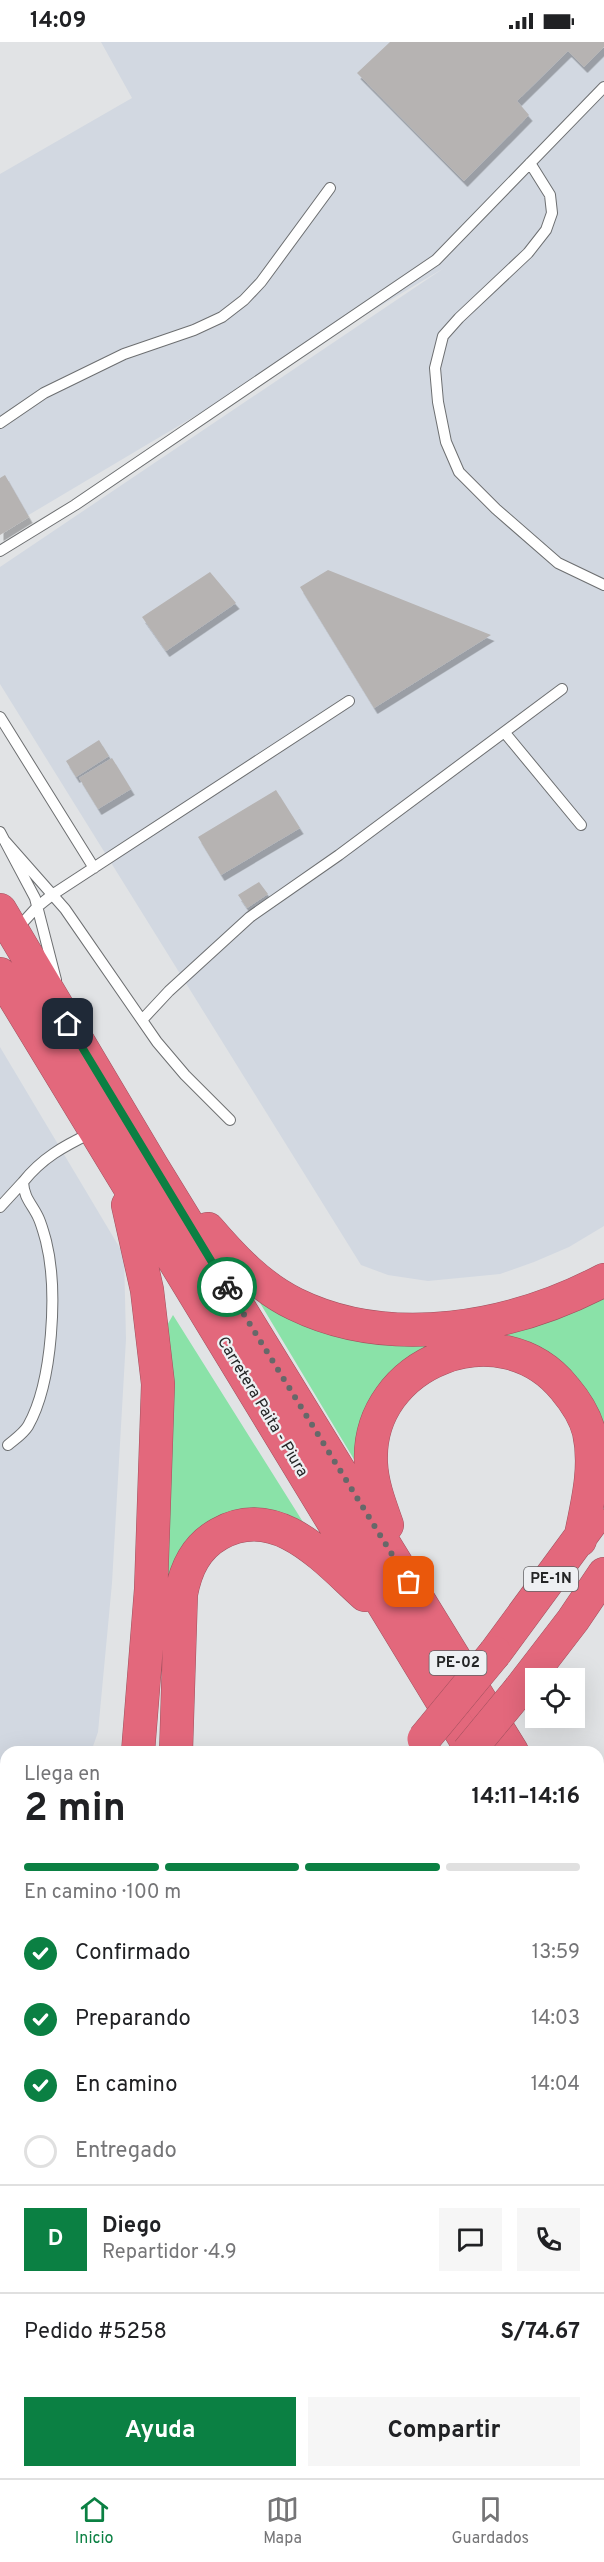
<!DOCTYPE html>
<html lang="es">
<head>
<meta charset="utf-8">
<style>
	body { margin:0; font-family:Overpass,sans-serif; background:#f6f6f6; color:#202124; height:100vh; display:flex; flex-direction:column; font-size:22px; white-space:nowrap }
	* { box-sizing:border-box; margin:0 }
	p { font-size:20px; color:#757577 }
	.icon { flex:none; width:33px; height:33px; fill:none; stroke:currentColor; stroke-width:2; stroke-linecap:round; stroke-linejoin:round }
	.map { position:relative; flex:1; overflow:hidden }
	.drawer { position:absolute; left:0px; top:1704px; width:604px; height:732px; display:flex; flex-direction:column; background:#fff; border-radius:18px 18px 0 0; box-shadow:0 6px 24px #0002 }
	.drawer>* { flex:none }
	.controls { position:absolute; left:525px; top:1626px; display:grid; gap:12px }
	.controls a { display:grid; place-items:center; width:60px; height:60px; border-radius:0px; background:#fff; box-shadow:0 6px 24px #0002; font-size:30px }
	.pin { position:absolute; display:grid; place-items:center; width:51px; height:51px; color:#fff; margin:-26px; border-radius:12px; box-shadow:0 3px 9px #0006 }
	.courier { position:absolute; display:grid; place-items:center; width:60px; height:60px; margin:-30px; border:4px solid #0b8043; border-radius:50%; background:#fff; color:#222; box-shadow:0 2px 8px #0007 }
	.overview em { font-style:normal; font-weight:700 }
	.overview div { display:flex; flex-direction:column-reverse }
	.overview { display:flex; align-items:center; justify-content:space-between; height:102px; padding:0 24px }
	h1 { font-size:39px; font-weight:700; line-height:45px }
	.bar { display:grid; grid-template-columns:repeat(4,1fr); gap:9px 6px; align-content:center; height:72px; padding:0 24px }
	.bar i { height:8px; border-radius:4px; background:#e0e0e0 }
	.bar .current { background:#0b8043 }
	.bar p { grid-column:span 4 }
	.line { display:flex; align-items:center; gap:15px; padding:0 24px; border-top:2px solid #e0e0e0 }
	.line div { flex:1 }
	.round { display:grid; place-items:center; flex:none; width:63px; height:63px; border-radius:0px; background:#f6f6f6 }
	ol { padding:0 24px; list-style:none }
	li { display:flex; align-items:center; gap:18px; height:66px }
	li p { margin-inline-start:auto }
	li .icon { padding:6px; border-radius:50%; background:#0b8043; color:#fff; stroke-width:4 }
	li:last-child { color:#757577 }
	li i { width:33px; height:33px; border:3px solid #e0e0e0; border-radius:50% }
	.action { display:flex; gap:12px; margin-top:auto; padding:12px 24px }
	.action a { flex:1; height:69px; border-radius:0px; background:#0b8043; color:#fff; font-size:24px; font-weight:700; line-height:69px; text-align:center }
	.action a+a { background:#f6f6f6; color:#202124 }
	.status { display:flex; justify-content:space-between; align-items:center; height:42px; padding:0 30px; background:#fff; direction:ltr }
	.status svg { height:16px; fill:currentColor }
	.tab-bar { display:flex; justify-content:space-around; align-items:center; height:84px; border-top:2px solid #e0e0e0; background:#fff; font-size:16px; color:#757577 }
	.tab-bar a { display:grid; justify-items:center; gap:3px }
	.tab-bar .current { color:#0b8043 }
	.map>svg:first-child { display:block }
	.built { fill:#d2d8e1 }
	.green { fill:#8ae2a8 }
	.building { fill:#b6b3b2; filter:url(#shadow) }
	.lines { fill:none; stroke-linecap:round; stroke-linejoin:round }
	.lane-casing { stroke:#6d6f71; stroke-width:12 }
	.street-casing { stroke:#6d6f71; stroke-width:24 }
	.highway-casing { stroke:#a0515e; stroke-width:34 }
	.lane { stroke:#fff; stroke-width:10 }
	.street { stroke:#fff; stroke-width:22 }
	.highway { stroke:#e3687c; stroke-width:33 }
	.highway-bridge-casing { stroke:#a0515e; stroke-width:34; stroke-linecap:butt }
	.highway-bridge { stroke:#e3687c; stroke-width:33 }
	.done { stroke:#666869; stroke-width:6; stroke-dasharray:0 10.8 }
	.route { stroke:#0b8043; stroke-width:8 }
	.labels { text-anchor:middle; dominant-baseline:central; stroke-width:4.5; stroke-linejoin:round; paint-order:stroke }
	.shield { fill:#eef0f3; stroke:#616264; stroke-width:1.5 }
	.shield-label { font-size:15px; font-weight:bold; fill:#242526 }
	.street-label { font-size:16px; fill:#242526; stroke:#eef0f3 }
</style>
</head>
<body>
<div class="status"><b>14:09</b><svg viewBox="0 0 49 12"><path d="M0 12V9h3v3zM5 12V6h3v6zM10 12V3h3v9zM15 12V0h3v12zM26 1h20v11H26zM47 4h2v5h-2z"/></svg></div>
<div class="map">
<svg width="604" height="2436" viewBox="0 0 604 2436">
	<defs>
		<filter id="shadow"><feDropShadow dx="3.5" dy="6" stdDeviation="0" flood-color="#0004"/></filter>
	</defs>
	<rect width="100%" height="100%" fill="#e1e3e5"/>
	<path class="built" d="M101,0H604V1184L569,1205L534,1220L500,1232L428,1239L388,1233L361,1223L0,642V525L444,226L0,490V132L132,56Z
		M0,1005L124,1213L126,1297L112,1541L98,1690L91,1710H6V1901L0,1911Z"/>
	<path class="green" d="M251,1246L449,1297L417,1314L361,1429Z
		M604,1248V1428L601,1400L485,1291Z
		M173,1273L303,1480L285,1471L268,1469L169,1544L162,1540L166,1285Z
		M598,1961L604,1970V2079L598,2077Z
		M6,2208V2356L0,2363V2211Z
		M440,2430H536L540,2436H445Z"/>
	<path class="building" d="M390,0H604V5L584,25L568,9L517,59L529,73L464,139L357,31Z
		M5,433L29,475L0,493V436Z
		M328,528L491,593L374,666L300,545Z
		M210,530L236,561L166,609L142,575Z
		M99,698L109,714L76,735L66,719Z
		M112,716L131,747L98,767L79,736Z
		M276,748L300,786L221,833L198,795Z
		M259,840L268,852L247,866L238,853Z"/>
	<g class="lines">
		<defs>
			<path id="lane" d="M530,121L550,153L552,171L546,188L528,211L459,276L443,294L435,326L438,360L446,400L459,430L496,467L558,521L604,543
				M0,381L44,351L124,312L194,288L222,275L244,258L261,240L330,146
				M0,509L75,463L436,218L604,45
				M0,675L94,826
				M505,691L581,783
				M0,790L35,856L56,938
				M5,799L65,867L157,1000L185,1033L230,1078
				M16,888L37,865L52,853L349,659
				M142,978L169,949L250,875L339,813L562,647
				M0,1165L23,1140
				M8,1403C15,1397 23,1392 28,1384C53,1340 58,1247 46,1199C44,1192 42,1184 39,1177C33,1163 24,1157 23,1140C42,1116 64,1104 91,1091
				M73,2430L78,2436"/>
			<path id="street" d="M598,2185L604,2192
				M598,2247L604,2244
				M0,2386L6,2379
				M236,2430L241,2436
				M430,2430L434,2436
				M558,2430L562,2436
				M323,2436L332,2430"/>
			<path id="highway" d="M0,868L152,1124L512,1710
				M0,932L473,1710
				M128,1163L147,1248L158,1342L151,1547L138,1710
				M208,1187C233,1216 260,1245 295,1262C391,1309 513,1286 604,1238
				M387,1483C380,1463 372,1443 371,1421C366,1319 501,1267 565,1347C576,1360 585,1374 589,1390C597,1426 587,1463 580,1498
				M495,1611L592,1479
				M520,1647L573,1578L604,1532
				M176,1710L181,1552C186,1526 196,1505 219,1492C277,1459 326,1518 365,1553
				M598,1849L604,1858
				M598,1914L604,1922
				M0,2016L6,2008
				M0,2079L6,2075
				M598,2089L604,2092
				M0,2121L6,2116
				M0,2156L6,2153"/>
		</defs>
		<use href="#lane" class="lane-casing"/>
		<use href="#street" class="street-casing"/>
		<use href="#highway" class="highway-casing"/>
		<use href="#lane" class="lane"/>
		<use href="#street" class="street"/>
		<use href="#highway" class="highway"/>
		<defs>
			<path id="highway-bridge" d="M424,1697L495,1611
				M468,1710L520,1647"/>
		</defs>
		<use href="#highway-bridge" class="highway-bridge-casing"/>
		<use href="#highway-bridge" class="highway-bridge"/>
	</g>
	<g class="lines">
		<path class="done" d="M227,1245L409,1540"/>
		<path class="route" d="M68,982L227,1245"/>
	</g>
	<g class="labels">
		<g class="shield">
			<rect x="524" y="1525" width="54" height="24" rx="4.5"/>
			<rect x="429.5" y="1609" width="57" height="24" rx="4.5"/>
		</g>
		<g class="shield-label">
			<text x="551" y="1537">PE-1N</text>
			<text x="458" y="1621">PE-02</text>
		</g>
		<g class="street-label">
			<text transform="translate(262 1365) rotate(59)">Carretera Paita - Piura</text>
		</g>
	</g>
</svg>
<div class="controls">
<a><svg class="icon" aria-label="locate" viewBox="0 0 24 24"><circle cx="12" cy="12" r="6"/><path d="M12 2v4M12 18v4M2 12h4M18 12h4"/></svg></a>
</div>
<div class="pin" style="left:409px;top:1540px;background:#ea580c"><svg class="icon" aria-label="bag" viewBox="0 0 24 24"><path d="M5 8h14l-1 12H6zM9 8a3 3 0 0 1 6 0"/></svg></div>
<div class="pin" style="left:68px;top:982px;background:#1f2937"><svg class="icon" aria-label="home" viewBox="0 0 24 24"><path d="M3 11l9-7 9 7M6 9v11h12V9"/></svg></div>
<div class="courier" style="left:227px;top:1245px"><svg class="icon" aria-label="bike" viewBox="0 0 24 24"><circle cx="6" cy="16" r="4"/><circle cx="18" cy="16" r="4"/><path d="M6 16l4-8h5l3 8M10 8l3 8H6M13 5h3"/></svg></div>
<section class="drawer">
<div class="overview"><div><h1>2 min</h1><p>Llega en</p></div><em>14:11–14:16</em></div>
<div class="bar"><i class="current"></i><i class="current"></i><i class="current"></i><i></i><p>En camino · 100 m</p></div>
<ol>
<li><svg class="icon" aria-label="check" viewBox="0 0 24 24"><path d="M5 12l5 5 9-10"/></svg>Confirmado<p>13:59</p></li>
<li><svg class="icon" aria-label="check" viewBox="0 0 24 24"><path d="M5 12l5 5 9-10"/></svg>Preparando<p>14:03</p></li>
<li><svg class="icon" aria-label="check" viewBox="0 0 24 24"><path d="M5 12l5 5 9-10"/></svg>En camino<p>14:04</p></li>
<li><i></i>Entregado</li>
</ol>
<div class="line" style="height:108px"><b class="round" style="background:#0b8043;color:#fff">D</b><div><b>Diego</b><p>Repartidor · 4.9</p></div><a class="round"><svg class="icon" aria-label="chat" viewBox="0 0 24 24"><path d="M4 5h16v11H9l-5 4z"/></svg></a><a class="round"><svg class="icon" aria-label="phone" viewBox="0 0 24 24"><path d="M5 4h4l2 5-3 2q2 4 5 5l2-3 5 2v4C11 20 4 13 5 4z"/></svg></a></div>
<div class="line" style="height:78px"><div>Pedido #5258</div><b>S/74.67</b></div>
<div class="action"><a>Ayuda</a><a>Compartir</a></div>
</section>
</div>
<nav class="tab-bar">
<a class="current"><svg class="icon" aria-label="home" viewBox="0 0 24 24"><path d="M3 11l9-7 9 7M6 9v11h12V9"/></svg>Inicio</a>
<a><svg class="icon" aria-label="map" viewBox="0 0 24 24"><path d="M3 6l6-2 6 2 6-2v14l-6 2-6-2-6 2zM9 4v14M15 6v14"/></svg>Mapa</a>
<a><svg class="icon" aria-label="saved" viewBox="0 0 24 24"><path d="M7 4h10v16l-5-4-5 4z"/></svg>Guardados</a>
</nav>
</body>
</html>
